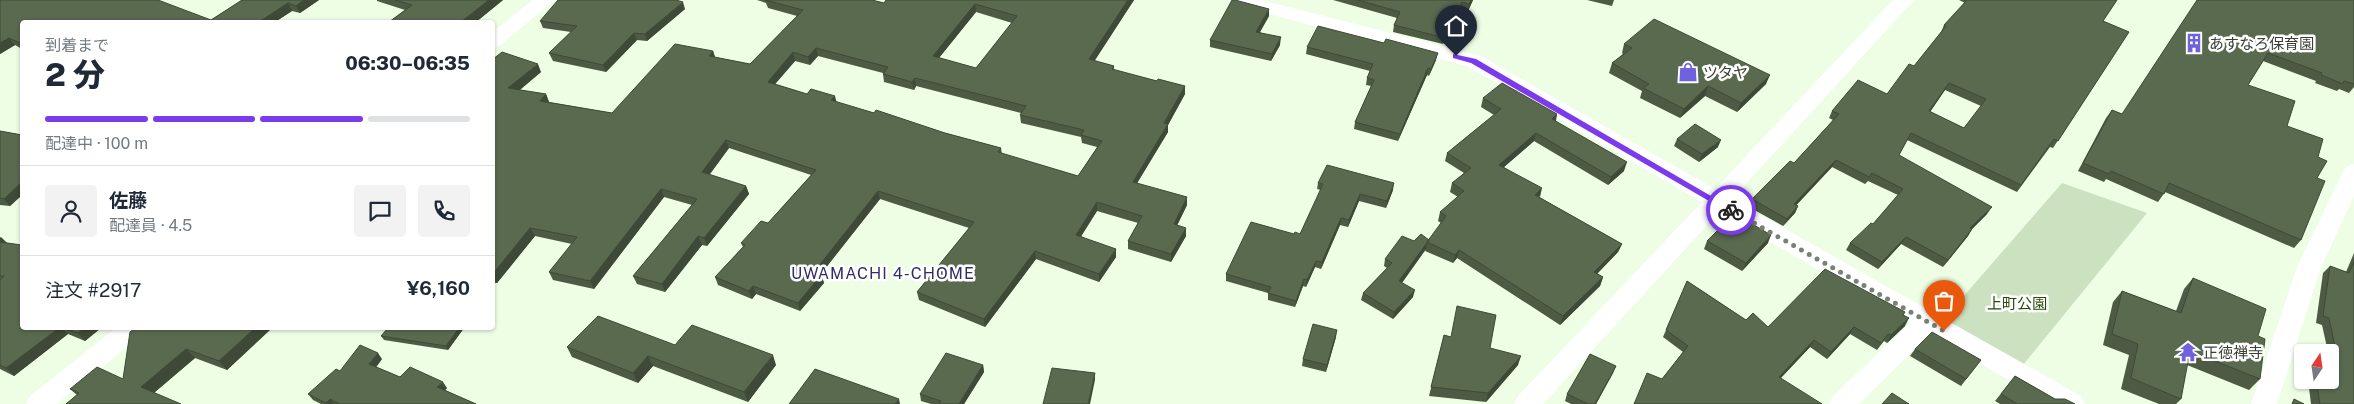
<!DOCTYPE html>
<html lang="ja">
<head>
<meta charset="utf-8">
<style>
	body { margin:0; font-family:"Public Sans","Noto Sans JP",sans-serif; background:#f2f2f3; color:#1f2937; height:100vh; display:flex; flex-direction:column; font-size:19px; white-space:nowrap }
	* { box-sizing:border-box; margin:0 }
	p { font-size:16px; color:#747a83 }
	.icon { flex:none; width:28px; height:28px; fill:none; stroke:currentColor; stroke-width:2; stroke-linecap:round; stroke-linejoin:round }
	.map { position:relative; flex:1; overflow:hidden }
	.details { position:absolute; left:20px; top:20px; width:475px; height:310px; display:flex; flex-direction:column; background:#fff; border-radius:5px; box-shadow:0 1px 4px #0004 }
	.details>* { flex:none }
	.needle { width:32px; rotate:13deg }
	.controls { position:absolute; left:2294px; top:344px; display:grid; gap:10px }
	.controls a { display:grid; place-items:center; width:45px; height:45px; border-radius:5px; background:#fff; box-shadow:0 1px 4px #0004; font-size:25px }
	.pin { position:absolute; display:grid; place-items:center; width:42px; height:42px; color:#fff; margin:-51px -21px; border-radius:50% 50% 50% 0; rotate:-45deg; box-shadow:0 0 5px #0007 }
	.pin .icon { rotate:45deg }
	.courier { position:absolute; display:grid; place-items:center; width:50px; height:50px; margin:-25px; border:4px solid #7c3aed; border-radius:50%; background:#fff; color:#222; box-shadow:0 1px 6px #0007 }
	.overview em { font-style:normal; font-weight:800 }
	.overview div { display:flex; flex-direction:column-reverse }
	.overview { display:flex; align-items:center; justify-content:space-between; height:85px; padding:0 25px }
	h1 { font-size:32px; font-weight:800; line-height:38px }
	.bar { display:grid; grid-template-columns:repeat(4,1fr); gap:8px 5px; align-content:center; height:60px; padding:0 25px }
	.bar i { height:6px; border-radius:4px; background:#e0e1e3 }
	.bar .selected { background:#7c3aed }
	.bar p { grid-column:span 4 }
	.line { display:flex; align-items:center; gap:12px; padding:0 25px; border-top:1px solid #e0e1e3 }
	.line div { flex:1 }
	.round { display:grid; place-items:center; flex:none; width:52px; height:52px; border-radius:5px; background:#f2f2f3 }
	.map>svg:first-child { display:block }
	.green { fill:#cce1c0 }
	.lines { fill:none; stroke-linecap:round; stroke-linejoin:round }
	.minor { fill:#fff; fill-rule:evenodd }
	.wall { fill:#4d5b44; fill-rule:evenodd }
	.shaded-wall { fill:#3e4a37 }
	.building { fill:#596a4f; stroke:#3e4a37; fill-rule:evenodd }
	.route { fill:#7c3aed }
	.done { stroke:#788272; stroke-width:5; stroke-dasharray:0 9 }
	.labels { text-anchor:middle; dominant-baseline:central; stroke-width:5; stroke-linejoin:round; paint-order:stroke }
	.poi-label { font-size:15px; fill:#384034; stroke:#fff; text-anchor:start }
	.park-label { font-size:15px; fill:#254805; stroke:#fff }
	.neighbourhood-label { font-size:16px; letter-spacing:1px; fill:#322c67; stroke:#fff }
</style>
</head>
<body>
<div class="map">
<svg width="2354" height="404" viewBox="0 0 2354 404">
	<rect width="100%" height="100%" fill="#eefee5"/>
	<path class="green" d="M2062,183L2147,213L2023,365L1943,320Z"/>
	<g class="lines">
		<path class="minor" d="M533,0H555L499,46L492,48V32Z
			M1228,0H1261L1481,56L1715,189L1893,0H1914L1732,199L2081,396L2085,404H2050L1930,334L1859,404H1829L1833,396L1910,323L1719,212L1543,404H1514L1518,396L1702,202L1467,66L1231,4Z
			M2354,164V196L2321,267L2277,404H2251L2297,267L2343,172L2346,167Z
			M116,328H145L142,335L57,404H26L30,396Z"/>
	</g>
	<path class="wall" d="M0,0L211,20L242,0H319L300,13L292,11L275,22H22V49L15,45L0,54Z
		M377,0H503L476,22H389L405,10L377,1Z
		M757,0H872L884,3L1134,0L1094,61L1114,66V70L1157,81L1185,86V94L1168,125V132L1137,183L1187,205L1177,225L1186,236L1171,262L1128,249V241L1138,223L1097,211L1081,236L1116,257L1099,282L1036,259L985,327L919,300L917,292L969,228L880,199L821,274L824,283L800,311L756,294L752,299L718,285L715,277L743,247L741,243L768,223L811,175L729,148L709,175L746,186L749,194L707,246L702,245L665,292L637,284L633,276L692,205L664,197L594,289L553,280L549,272L572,244L535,236L497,283H492V60L541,72L520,90L546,94L549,102L612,113L713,51L715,57L750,64L797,16L768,8L766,3ZM976,12L1012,23L976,68L939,58ZM818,56L883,73V74L884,82L914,90L916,86L1021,113L1020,115L1021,123L1081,137L1082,143L1097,147L1078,176L1002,154L1001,148L945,133L807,94L775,84L795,61L810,65Z
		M1333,0H1473L1468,11L1460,9L1443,44L1393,32L1394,25L1397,18Z
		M1587,0H1614L1612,6Z
		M1959,0H2117L2103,21L2129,32L2053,148L2050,147L2017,192L1907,140L1899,155L1987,214L1972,229L1968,236L1943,267L1901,244L1878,269L1846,250L1850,243L1873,224L1898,195L1868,181L1865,184L1832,167L1796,205L1798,206L1795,213L1783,226L1749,207L1752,199L1794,163L1833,120L1829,118L1832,111L1887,94L1914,66L1941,32L1944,25L1965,3ZM1945,90L1981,106L1964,128L1930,112Z
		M2354,0V87L2349,93L2339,89L2337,91L2315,83L2316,81L2263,61L2248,85L2287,126L2318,157L2317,178L2301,240L2294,248L2165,192L2158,202L2106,179L2104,182L2078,171L2106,118L2112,110L2122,114Z
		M685,9L647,41L637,40L606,72L553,61L549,53L571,32L543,28L540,21Z
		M1269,16L1260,32L1280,45L1271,61L1210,47V40Z
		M1624,44L1766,84L1737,112L1705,96L1680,118L1640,98L1642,91L1609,73L1612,63L1623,54L1622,53Z
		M1307,47L1436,60L1429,76L1427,75L1398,141L1354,129L1355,122L1371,86L1366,85L1367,78L1370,71L1306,54Z
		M1483,98L1557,114L1556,121L1624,171L1608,185L1534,141L1504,167L1539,197L1622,244L1618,252L1597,274L1603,277L1600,286L1560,325L1457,258L1453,263L1425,251L1426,249L1402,283L1413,297L1393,319L1361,300L1363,293L1387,268L1384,266L1385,259L1414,241L1429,240L1441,223L1438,221L1440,212L1458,197L1450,192L1452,183L1464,173L1445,161L1447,153L1494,115L1481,107Z
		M0,131L22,135V195L10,206L0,205Z
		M1677,139L1718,147L1699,162L1674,146Z
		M1318,183L1393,190L1386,208L1359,201L1348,227L1340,225L1321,269L1315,267L1306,287L1303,286L1295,307L1268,300V293L1226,281V274L1294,234H1300L1321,190L1317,189Z
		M0,237L7,243L22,328H101L85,341L68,334L14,376L0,369Z
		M1707,241L1768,243L1742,271L1704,249Z
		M2354,253V404H2311L2308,380H2330V352H2328L2322,325L2316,323L2323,273L2330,266L2346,272Z
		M2193,278L2258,336L2260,379L2249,390L2187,365L2181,399L2176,404H2159L2121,389L2129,355L2103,345L2113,302L2122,291L2176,311L2184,289Z
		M1687,281L1746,320L1768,327L1903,315L1905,326L1887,343L1884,341L1877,350L1850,334L1827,359L1810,347L1781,378L1662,379L1683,352L1663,337Z
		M135,328L271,329L227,370L195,358L154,393L77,395L70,389L123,379Z
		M388,328H464L448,350L384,340L381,336Z
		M1444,335L1490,348L1518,365L1486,402L1429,396Z
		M1336,337L1326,372L1302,366L1303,359Z
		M675,345L776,365L748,402L653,366L638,383L572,357L567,347Z
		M1915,349L1981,360L1961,386L1910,356Z
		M382,359L376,367L400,377L447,388L445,390L476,404H321L313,400L308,394L340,371Z
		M983,365L984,372L964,404H931L921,401L920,394Z
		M1616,366L1613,373L1596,404H1571L1565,401L1567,394Z
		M2015,376L2055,399L2075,404H2000L1995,401Z"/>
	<path class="shaded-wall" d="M304,0H319L300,13L296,6Z
		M489,0H503L476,22H461Z
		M1128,0H1134L1090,68L1089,59Z
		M1471,0H1473L1468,11L1469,4Z
		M683,2L685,9L647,41L645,34Z
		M1462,2L1460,9L1443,44L1445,38Z
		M288,3L292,11L275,22H259Z
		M975,4L976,12L934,64L933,56Z
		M1269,9V16L1256,39V32Z
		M634,33L637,40L606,72L603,65Z
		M1281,37L1280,45L1271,61L1272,54Z
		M9,38L15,45L0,54V43Z
		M816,48L818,56L810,65L808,57Z
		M713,51L716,60L709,56Z
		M793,52L795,61L770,90L768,82Z
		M1438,53L1436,60L1429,76L1431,69Z
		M538,64L541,72L512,96L508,88Z
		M1428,68L1427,75L1398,141L1400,134Z
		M1770,75L1766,84L1737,112L1741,103Z
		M915,78L916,86L914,90L912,82Z
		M1949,83L1945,90L1925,119L1929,111Z
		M1185,86V94L1168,125V132L1133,190V182Z
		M1708,86L1705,96L1680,118L1684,109Z
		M546,94L549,102L540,101Z
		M835,96L837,104L831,100Z
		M1557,114L1555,122L1552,119Z
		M1536,133L1534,141L1497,173L1499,165Z
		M726,140L729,148L705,181L702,172Z
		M1721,140L1718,147L1699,162L1702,154Z
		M1836,160L1832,167L1791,211L1794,204Z
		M1627,162L1624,171L1608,185L1611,177Z
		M22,182V195L10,206L4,199Z
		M1394,183L1393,190L1386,208L1387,201Z
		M746,186L749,194L707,246L704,238Z
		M1542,188L1540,197L1535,195Z
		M661,189L664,197L594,289L590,281Z
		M878,191L880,199L816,280L814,272Z
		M1360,194L1359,201L1348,227L1349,220Z
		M1187,197V205L1174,232V224Z
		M1097,202V211L1077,243L1076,235Z
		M1798,206L1795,213L1783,226L1787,219Z
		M1992,207L1987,214L1966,235L1970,228Z
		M1341,218L1340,225L1321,269L1322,262Z
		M530,228L535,236L497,283L492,275Z
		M1186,228V236L1171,262V254Z
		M1972,229L1968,236L1943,267L1948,260Z
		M1771,235L1768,243L1742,271L1746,263Z
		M698,236L702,245L665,292L662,284Z
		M1,237L9,245L0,246V238Z
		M1906,237L1901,244L1878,269L1882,262Z
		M1427,242L1426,249L1398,288L1399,281Z
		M1622,244L1618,252L1591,280L1594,272Z
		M1116,249V257L1099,282V274Z
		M1459,250L1457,258L1453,263L1455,255Z
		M1035,251L1036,259L985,327L984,319Z
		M1316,261L1315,267L1306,287L1307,280Z
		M821,275L824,283L800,311L798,303Z
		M1603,277L1600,286L1560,325L1563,316Z
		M1304,279L1303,286L1295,307L1296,301Z
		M753,286L756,294L752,299L749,291Z
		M1415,290L1413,297L1393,319L1394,312Z
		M1909,318L1905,326L1887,343L1891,335Z
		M1854,327L1850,334L1827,359L1831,352Z
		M59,328H62L68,334L14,376L6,368Z
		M84,328H101L85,341L78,333Z
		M255,328H270L271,329L227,370L219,361Z
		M459,328H464L448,350L446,346Z
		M1337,330L1336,337L1326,372L1327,365Z
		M1814,340L1810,347L1775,384L1779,377Z
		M186,349L195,358L150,396L141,387Z
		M378,353L382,359L374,370L369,364Z
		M773,355L776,365L748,402L744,392Z
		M648,356L653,366L638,383L633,373Z
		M1521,356L1518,365L1486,402L1488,393Z
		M983,365L984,372L964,404H959Z
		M1616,366L1613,373L1596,404H1595Z
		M1095,373V380L1090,404H1088Z
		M443,382L447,388L442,393L437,387Z
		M330,399L334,404H327L326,403Z
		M899,399L900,404H895Z"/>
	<path class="building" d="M0,0H158L211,20L242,0H304L296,6L288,3L259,22H22V44L9,38L0,43Z
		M395,0H489L461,22H389L412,5Z
		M558,0H676L683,2L645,34L634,33L603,65L549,53L577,26L540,21Z
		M765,0H872L884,3L886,0H1128L1089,59L1114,66L1112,69L1157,81L1158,79L1185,86L1164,123L1168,124L1133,182L1187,197L1174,224L1186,228L1171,254L1128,241L1142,216L1097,202L1076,235L1116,249L1099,274L1035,251L984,319L917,292L974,222L878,191L814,272L821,275L798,303L753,286L749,291L715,277L745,245L741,243L761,221L768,223L816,170L726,140L702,172L746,186L704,238L698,236L662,284L633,276L697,199L661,189L590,281L549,272L577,237L530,228L492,275V60L502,52L538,64L508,88L546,94L540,101L612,113L675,44L713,51L709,56L750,64L803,10ZM975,4L1017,16L976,68L933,56ZM816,48L888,67L883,74L912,82L915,78L1026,106L1020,115L1084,130L1081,135L1102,141L1078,176L998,152L1001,148L945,133L876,110L874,113L831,100L835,96L811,89L807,94L768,82L793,52L808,57Z
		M1232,0H1235L1269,9L1256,32L1281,37L1272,54L1210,40Z
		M1358,0H1471L1469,4L1462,2L1445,38L1394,25L1400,12Z
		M1967,0H2117L2103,21L2129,32L2058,141L2054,139L2021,185L1911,133L1899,155L1992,207L1970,228L1972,229L1948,260L1906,237L1882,262L1850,243L1871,223L1873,224L1903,189L1872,173L1869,177L1836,160L1794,204L1798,206L1787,219L1752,199L1790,161L1794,163L1839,114L1832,111L1858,80L1887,94L1909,64L1914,66L1946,26L1944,25ZM1949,83L1986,99L1964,128L1929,111Z
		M2197,0H2354V84L2344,81L2343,84L2321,75L2322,73L2268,53L2248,85L2295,101L2287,126L2323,139L2318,157L2327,161L2317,178L2325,181L2301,240L2169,183L2164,194L2111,171L2109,174L2083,163L2112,110L2122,114Z
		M1654,19L1770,75L1741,103L1708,86L1684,109L1643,88L1649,84L1612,63L1632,48L1624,44Z
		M1318,26L1384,43L1386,39L1438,53L1431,69L1428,68L1400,134L1355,122L1374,80L1367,78L1373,64L1307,47Z
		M1502,83L1557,114L1552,119L1627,162L1611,177L1536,133L1499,165L1542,188L1535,195L1622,244L1594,272L1603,277L1563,316L1459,250L1455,255L1427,242L1446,216L1440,212L1464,191L1452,183L1471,168L1447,153L1501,109L1483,98Z
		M1695,124L1721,140L1702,154L1677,139Z
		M0,131L22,135V182L4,199L0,198Z
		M1327,165L1394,183L1387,201L1360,194L1349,220L1341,218L1322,262L1316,261L1307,280L1304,279L1296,301L1268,293L1271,287L1226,274L1251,222L1294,234L1295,232L1300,234L1323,184L1318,183Z
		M1733,215H1737L1771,235L1746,263L1707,241Z
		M1421,234L1429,240L1399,281L1415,290L1394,312L1363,293L1392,263L1385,259L1402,236L1414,241Z
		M0,242L22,245V328H59L6,368L0,365V280L4,276H0Z
		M2354,262V404H2320L2316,380H2330V363L2339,366L2329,318L2323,316L2330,266L2349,273Z
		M1825,269L1905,312L1903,315L1909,318L1891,335L1888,334L1881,343L1854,327L1831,352L1814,340L1779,377L1822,404H1634L1647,373L1662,379L1688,346L1666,330L1687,281L1746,320L1753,313L1768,327Z
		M2193,278L2266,309L2258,336L2265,339L2260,379L2190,351L2181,399L2131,378L2138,344L2112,334L2122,291L2181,313Z
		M1457,306L1496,315L1490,348L1521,356L1488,393L1431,387L1444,335L1451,337Z
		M598,316L675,345L692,325L773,355L744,392L648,356L633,373L567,347Z
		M1313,324L1337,330L1327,365L1303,359Z
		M64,328H84L78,333Z
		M135,328H255L219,361L186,349L141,387L181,404H66L79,393L70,389L97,367L123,379L130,332Z
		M388,328H459L446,346L381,336Z
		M1932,332L1981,360L1966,379L1915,349Z
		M360,345L378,353L369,364L400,377L410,367L443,382L437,387L476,404H340L330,399L326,403L308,394L336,369L340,371Z
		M946,353L983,365L959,404H939L941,401L920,394Z
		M1590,354L1616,366L1595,404H1588L1567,394Z
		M1052,368L1095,373L1088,404H1043Z
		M815,369L899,399L895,404H789Z
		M2015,376L2055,399H2065L2075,404H2017L2001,394Z
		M1892,393L1909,404H1882Z
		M2294,399L2304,404H2292Z"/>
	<path class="route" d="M1453,54L1476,59L1735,210L1728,212L1471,63L1453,58Z"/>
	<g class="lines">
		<path class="done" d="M1731,210L1944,331"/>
	</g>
	<defs>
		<symbol id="building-bare" viewBox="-9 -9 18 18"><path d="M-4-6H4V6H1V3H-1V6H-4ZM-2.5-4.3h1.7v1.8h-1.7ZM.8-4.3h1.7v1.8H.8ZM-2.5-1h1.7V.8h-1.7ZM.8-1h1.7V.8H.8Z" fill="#7062dd" stroke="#fff" stroke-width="2.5" paint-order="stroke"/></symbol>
		<symbol id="shop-bare" viewBox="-9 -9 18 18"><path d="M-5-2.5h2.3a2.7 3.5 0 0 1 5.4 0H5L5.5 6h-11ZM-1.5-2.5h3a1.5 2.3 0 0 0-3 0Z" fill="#7062dd" stroke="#fff" stroke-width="2.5" paint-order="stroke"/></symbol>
		<symbol id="temple-bare" viewBox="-9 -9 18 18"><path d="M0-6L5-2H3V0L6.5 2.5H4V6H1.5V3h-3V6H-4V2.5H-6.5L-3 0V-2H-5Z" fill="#7062dd" stroke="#fff" stroke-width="2.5" paint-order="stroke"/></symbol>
	</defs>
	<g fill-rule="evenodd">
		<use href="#building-bare" x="2180" y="29" width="28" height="28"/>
		<use href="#shop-bare" x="1674" y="58" width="28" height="28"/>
		<use href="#temple-bare" x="2174" y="338" width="28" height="28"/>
	</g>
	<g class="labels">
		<g class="poi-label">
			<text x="2209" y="43">あすなろ保育園</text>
			<text x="1703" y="72">ツタヤ</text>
			<text x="2203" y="352">正徳禅寺</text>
		</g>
		<g class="park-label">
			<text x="2017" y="303">上町公園</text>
		</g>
		<g class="neighbourhood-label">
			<text x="883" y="273">UWAMACHI 4-CHOME</text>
		</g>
	</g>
</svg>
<div class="controls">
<a><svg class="needle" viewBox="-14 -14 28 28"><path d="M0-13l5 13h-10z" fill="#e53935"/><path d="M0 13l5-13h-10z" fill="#747a83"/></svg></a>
</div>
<div class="pin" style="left:1944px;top:331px;background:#ea580c"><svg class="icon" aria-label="bag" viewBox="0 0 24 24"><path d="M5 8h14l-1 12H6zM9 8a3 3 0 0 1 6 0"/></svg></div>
<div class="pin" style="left:1456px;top:56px;background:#1f2937"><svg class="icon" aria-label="home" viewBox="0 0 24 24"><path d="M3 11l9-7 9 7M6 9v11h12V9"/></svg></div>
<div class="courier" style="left:1731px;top:210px"><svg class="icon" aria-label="bike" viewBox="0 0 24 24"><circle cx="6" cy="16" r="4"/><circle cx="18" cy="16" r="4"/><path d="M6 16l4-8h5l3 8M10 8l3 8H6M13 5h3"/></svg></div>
<section class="details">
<div class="overview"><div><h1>2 分</h1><p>到着まで</p></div><em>06:30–06:35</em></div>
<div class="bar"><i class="selected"></i><i class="selected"></i><i class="selected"></i><i></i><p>配達中 · 100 m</p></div>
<div class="line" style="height:90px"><a class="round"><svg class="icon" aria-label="person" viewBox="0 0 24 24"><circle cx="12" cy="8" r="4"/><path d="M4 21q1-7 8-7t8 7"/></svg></a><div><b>佐藤</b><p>配達員 · 4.5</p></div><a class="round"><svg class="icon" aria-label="chat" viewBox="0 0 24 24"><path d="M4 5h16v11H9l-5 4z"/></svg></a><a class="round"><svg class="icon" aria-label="phone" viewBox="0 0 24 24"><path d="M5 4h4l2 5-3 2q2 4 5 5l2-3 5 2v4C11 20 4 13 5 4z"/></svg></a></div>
<div class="line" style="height:65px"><div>注文 #2917</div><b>¥6,160</b></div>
</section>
</div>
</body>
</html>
